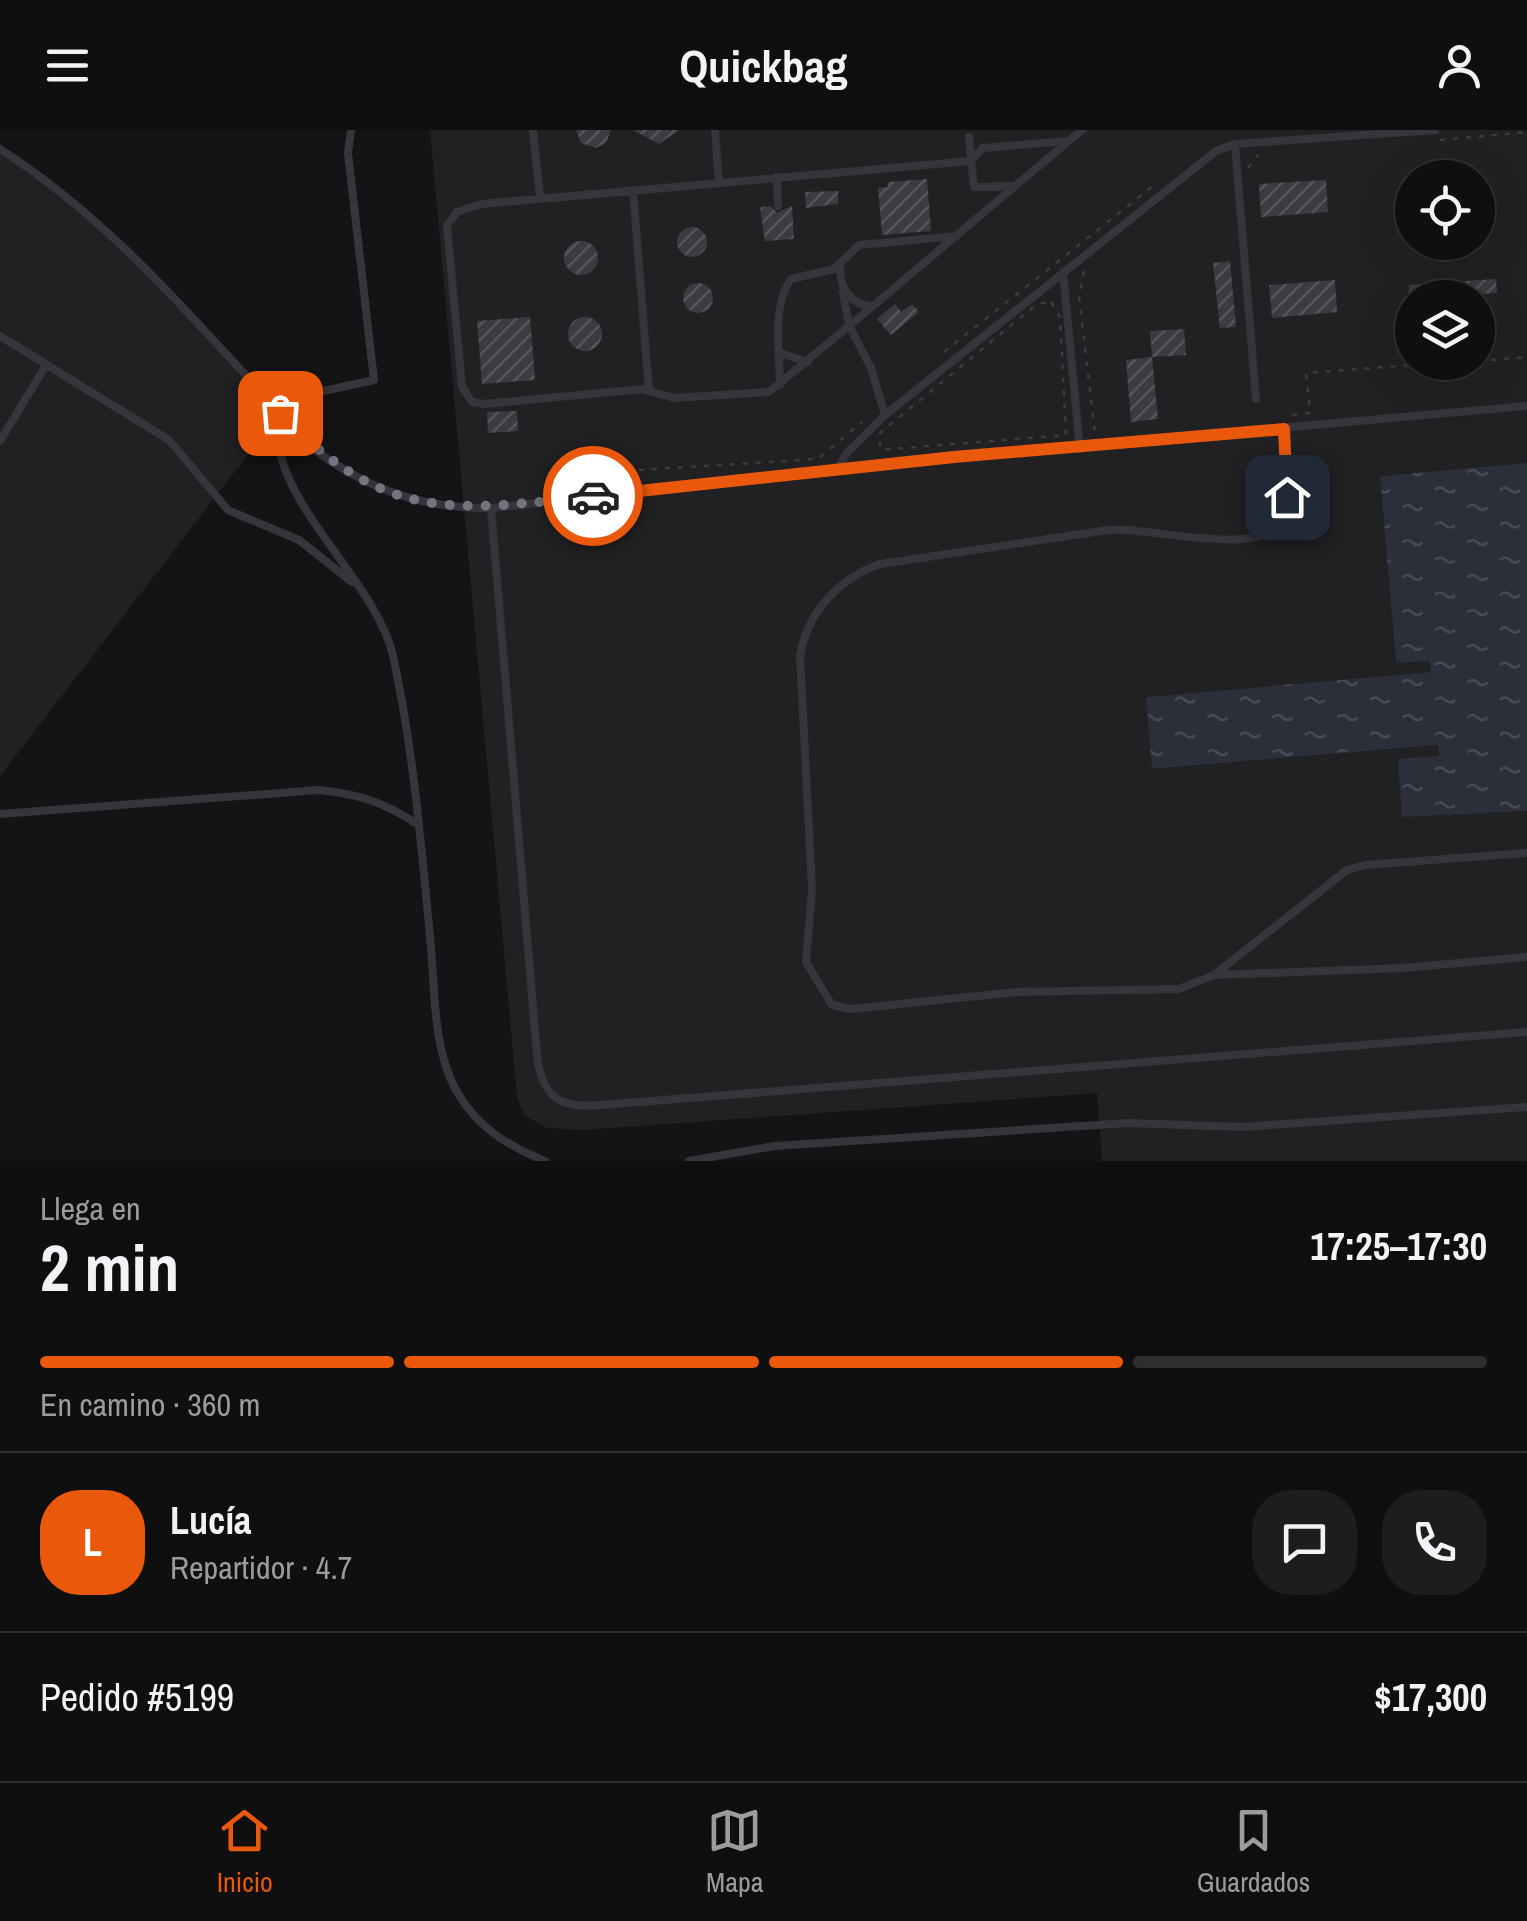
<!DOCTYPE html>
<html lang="es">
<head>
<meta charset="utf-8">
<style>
	body { margin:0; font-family:"Archivo Narrow",sans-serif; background:#1d1d1e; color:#f1f3f6; height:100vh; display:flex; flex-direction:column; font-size:38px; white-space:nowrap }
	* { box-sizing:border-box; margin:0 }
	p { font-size:32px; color:#9b9c9f }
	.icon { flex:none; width:55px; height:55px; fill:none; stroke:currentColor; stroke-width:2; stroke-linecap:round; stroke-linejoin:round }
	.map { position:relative; height:1031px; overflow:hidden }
	.panel { display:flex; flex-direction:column; background:#0f0f10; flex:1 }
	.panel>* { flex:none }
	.tools { position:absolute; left:1395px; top:30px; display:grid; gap:20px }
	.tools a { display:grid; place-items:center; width:100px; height:100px; border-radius:50%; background:#0f0f10; box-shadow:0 10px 40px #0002,0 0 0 2px #2f2f30; font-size:50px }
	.pin { position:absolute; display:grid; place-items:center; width:85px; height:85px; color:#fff; margin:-42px; border-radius:20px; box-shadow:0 5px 15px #0006 }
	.courier { position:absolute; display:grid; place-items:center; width:100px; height:100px; margin:-50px; border:8px solid #ea580c; border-radius:50%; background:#fff; color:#222; box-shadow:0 2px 12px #0007 }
	.head em { font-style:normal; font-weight:700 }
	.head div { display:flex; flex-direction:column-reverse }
	.head { display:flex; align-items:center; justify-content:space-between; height:170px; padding:0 40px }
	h1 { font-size:65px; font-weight:700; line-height:75px }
	.bar { display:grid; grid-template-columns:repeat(4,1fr); gap:15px 10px; align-content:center; height:120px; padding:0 40px }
	.bar i { height:12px; border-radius:8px; background:#2f2f30 }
	.bar .selected { background:#ea580c }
	.bar p { grid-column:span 4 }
	.line { display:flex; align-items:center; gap:25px; padding:0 40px; border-top:2px solid #2f2f30 }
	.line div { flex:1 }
	.round { display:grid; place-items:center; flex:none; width:105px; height:105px; border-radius:40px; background:#1d1d1e }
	header { display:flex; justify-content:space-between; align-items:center; height:130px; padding:0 40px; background:#0f0f10; font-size:45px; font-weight:700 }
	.tab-bar { display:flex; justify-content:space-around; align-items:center; height:140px; border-top:2px solid #2f2f30; background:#0f0f10; font-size:28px; color:#9b9c9f }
	.tab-bar a { display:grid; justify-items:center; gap:5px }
	.tab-bar .selected { color:#ea580c }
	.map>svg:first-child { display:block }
	.built { fill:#212023; fill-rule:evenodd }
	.water { fill:url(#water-ripples) }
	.building { fill:url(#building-hatch) }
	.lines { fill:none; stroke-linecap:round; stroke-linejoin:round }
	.path { stroke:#3b3b42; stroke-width:2.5; stroke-dasharray:5 8; stroke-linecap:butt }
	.lane { stroke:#35353b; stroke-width:8 }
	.done { stroke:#72747f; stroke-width:10; stroke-dasharray:0 18 }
	.route { stroke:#ea580c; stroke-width:12 }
</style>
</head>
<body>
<header><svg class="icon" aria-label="menu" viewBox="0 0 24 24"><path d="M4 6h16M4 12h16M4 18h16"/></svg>Quickbag<svg class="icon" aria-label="person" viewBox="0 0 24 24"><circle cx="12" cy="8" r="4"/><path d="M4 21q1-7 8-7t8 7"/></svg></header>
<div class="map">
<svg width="1527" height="1031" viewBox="0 0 1527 1031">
	<defs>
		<pattern id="water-ripples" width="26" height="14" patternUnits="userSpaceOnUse" patternTransform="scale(2.5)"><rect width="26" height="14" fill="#2a2f3a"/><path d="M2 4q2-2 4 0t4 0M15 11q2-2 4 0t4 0" fill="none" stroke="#464a54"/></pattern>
		<pattern id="building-hatch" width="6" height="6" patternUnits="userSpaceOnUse" patternTransform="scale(2.5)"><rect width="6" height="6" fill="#3c3b41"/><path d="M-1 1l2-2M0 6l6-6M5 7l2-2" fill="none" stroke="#55545a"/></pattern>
	</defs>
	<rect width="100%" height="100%" fill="#141416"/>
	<path class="built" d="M430,0H1527V333L1380,346L1396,532L1430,531L1431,542L1146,567L1153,639L1438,615L1439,626L1403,686L1527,681V1031H1102L1097,963L584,1000L547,998L524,985L517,967ZM1412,48H1478V112H1412ZM1412,168H1478V232H1412Z
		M0,19L122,113L280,283L0,646Z"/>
	<path class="water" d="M1527,333V681L1402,687L1398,629L1439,626L1438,615L1152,639L1146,567L1431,542L1429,531L1396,533L1380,346Z"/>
	<path class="building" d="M576,0H611L606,13L596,18L581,13Z
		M633,0H679L659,14Z
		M927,49L931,101L882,105L878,58L888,57V52Z
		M1326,50L1328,82L1261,87L1259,54Z
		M838,61V74L806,78L805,62Z
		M771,76L777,83L792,76L794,109L765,111L760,77Z
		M677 112a15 15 0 1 1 30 0a15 15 0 1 1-30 0Z
		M564 128a17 17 0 1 1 34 0a17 17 0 1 1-34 0Z
		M1230,131L1236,197L1220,198L1213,133Z
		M1496,149L1497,163L1409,168V155Z
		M1335,150L1337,182L1272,188L1269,155Z
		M683 168a15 15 0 1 1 30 0a15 15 0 1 1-30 0Z
		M895,174L901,182L912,174L919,182L891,205L877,189Z
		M568 204a17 17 0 1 1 34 0a17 17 0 1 1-34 0Z
		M530,187L535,250L482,254L477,191Z
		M1184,199L1186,225L1152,227L1150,201Z
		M1152,227L1158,289L1131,292L1126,230Z
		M517,281L518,301L488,303L487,282Z"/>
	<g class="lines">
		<path class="path" d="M1440,10L1527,2
			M1248,38L1258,25
			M1084,141L1079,167L1095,303
			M1051,172L1060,187L1066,305L880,320V303L1037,174Z
			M944,222L1153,56
			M1478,231L1527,227
			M1292,285L1310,283L1306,243L1451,232
			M587,343L805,330L819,328L862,292"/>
		<path class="lane" d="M351,0L348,23L374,250L319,262L280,283C260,363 376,447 393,526C413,617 421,713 430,806C435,856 432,918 457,962C478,998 508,1016 545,1031
			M533,0L540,68
			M715,0L719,53
			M1068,11L983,18L971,31L974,57L1015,56L1082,0
			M1235,14L1256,269
			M0,19C124,98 214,215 315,320C369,360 424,379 491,378L954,327L1527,276
			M777,47L778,76
			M633,60L649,261
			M840,135C839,158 850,175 873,176L1015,56
			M1063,142L1080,319
			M843,162L849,195L871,238L885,285
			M873,176L769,262L674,268L642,259L485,274L472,272L462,257L447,96L457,82L481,74L971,31L969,7
			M0,206L169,310L228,380L299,410L352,452
			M780,223L808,232
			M780,255C780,222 771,177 791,149L834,139L859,115L957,106
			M1284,299C1285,325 1294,361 1286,385C1271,433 1147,395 1108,400L880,434C840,448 807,482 800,526L812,759L806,832L832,875L851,879L1016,862L1179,859L1214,845L1347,740L1365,735L1527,723
			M0,311L45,237
			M837,341L846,324L885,285L1216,21L1235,14L1435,0
			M491,378L537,925C544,984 576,977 626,973L1527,902
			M0,684L319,660C358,664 384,672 417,694
			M1214,845L1403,838L1527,827
			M689,1031L774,1016L1128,993L1242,997L1527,977"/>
	</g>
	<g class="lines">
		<path class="done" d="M280,283C384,392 453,382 593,366"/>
		<path class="route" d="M593,366L954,327L1284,299L1287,367"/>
	</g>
</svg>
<div class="tools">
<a><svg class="icon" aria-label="locate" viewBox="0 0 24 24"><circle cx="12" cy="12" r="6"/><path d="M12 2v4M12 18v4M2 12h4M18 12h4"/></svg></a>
<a><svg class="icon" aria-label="layers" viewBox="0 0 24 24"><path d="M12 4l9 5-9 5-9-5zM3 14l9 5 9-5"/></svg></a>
</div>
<div class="pin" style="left:280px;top:283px;background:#ea580c"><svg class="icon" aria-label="bag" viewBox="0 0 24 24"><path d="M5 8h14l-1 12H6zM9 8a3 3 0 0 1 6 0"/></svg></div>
<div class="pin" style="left:1287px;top:367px;background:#1f2937"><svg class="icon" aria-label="home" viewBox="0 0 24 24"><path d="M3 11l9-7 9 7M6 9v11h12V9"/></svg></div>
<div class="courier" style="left:593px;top:366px"><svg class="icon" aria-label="car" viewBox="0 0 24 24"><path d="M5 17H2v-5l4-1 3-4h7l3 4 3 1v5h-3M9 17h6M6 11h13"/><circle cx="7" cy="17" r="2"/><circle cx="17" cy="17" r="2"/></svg></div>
</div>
<section class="panel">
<div class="head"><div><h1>2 min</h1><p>Llega en</p></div><em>17:25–17:30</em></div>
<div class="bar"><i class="selected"></i><i class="selected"></i><i class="selected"></i><i></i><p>En camino · 360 m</p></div>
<div class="line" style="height:180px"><b class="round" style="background:#ea580c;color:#fff">L</b><div><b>Lucía</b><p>Repartidor · 4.7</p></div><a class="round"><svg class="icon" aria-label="chat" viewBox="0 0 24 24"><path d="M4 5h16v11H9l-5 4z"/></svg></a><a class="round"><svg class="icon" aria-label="phone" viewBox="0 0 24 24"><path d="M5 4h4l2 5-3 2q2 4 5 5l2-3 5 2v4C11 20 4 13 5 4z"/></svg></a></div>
<div class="line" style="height:130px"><div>Pedido #5199</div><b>$17,300</b></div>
</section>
<nav class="tab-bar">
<a class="selected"><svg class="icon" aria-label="home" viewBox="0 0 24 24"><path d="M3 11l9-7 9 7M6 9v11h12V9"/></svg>Inicio</a>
<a><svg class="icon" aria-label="map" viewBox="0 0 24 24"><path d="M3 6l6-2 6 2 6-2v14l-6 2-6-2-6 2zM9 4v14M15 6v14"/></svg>Mapa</a>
<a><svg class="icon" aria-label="saved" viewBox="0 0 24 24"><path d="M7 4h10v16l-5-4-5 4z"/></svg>Guardados</a>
</nav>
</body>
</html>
